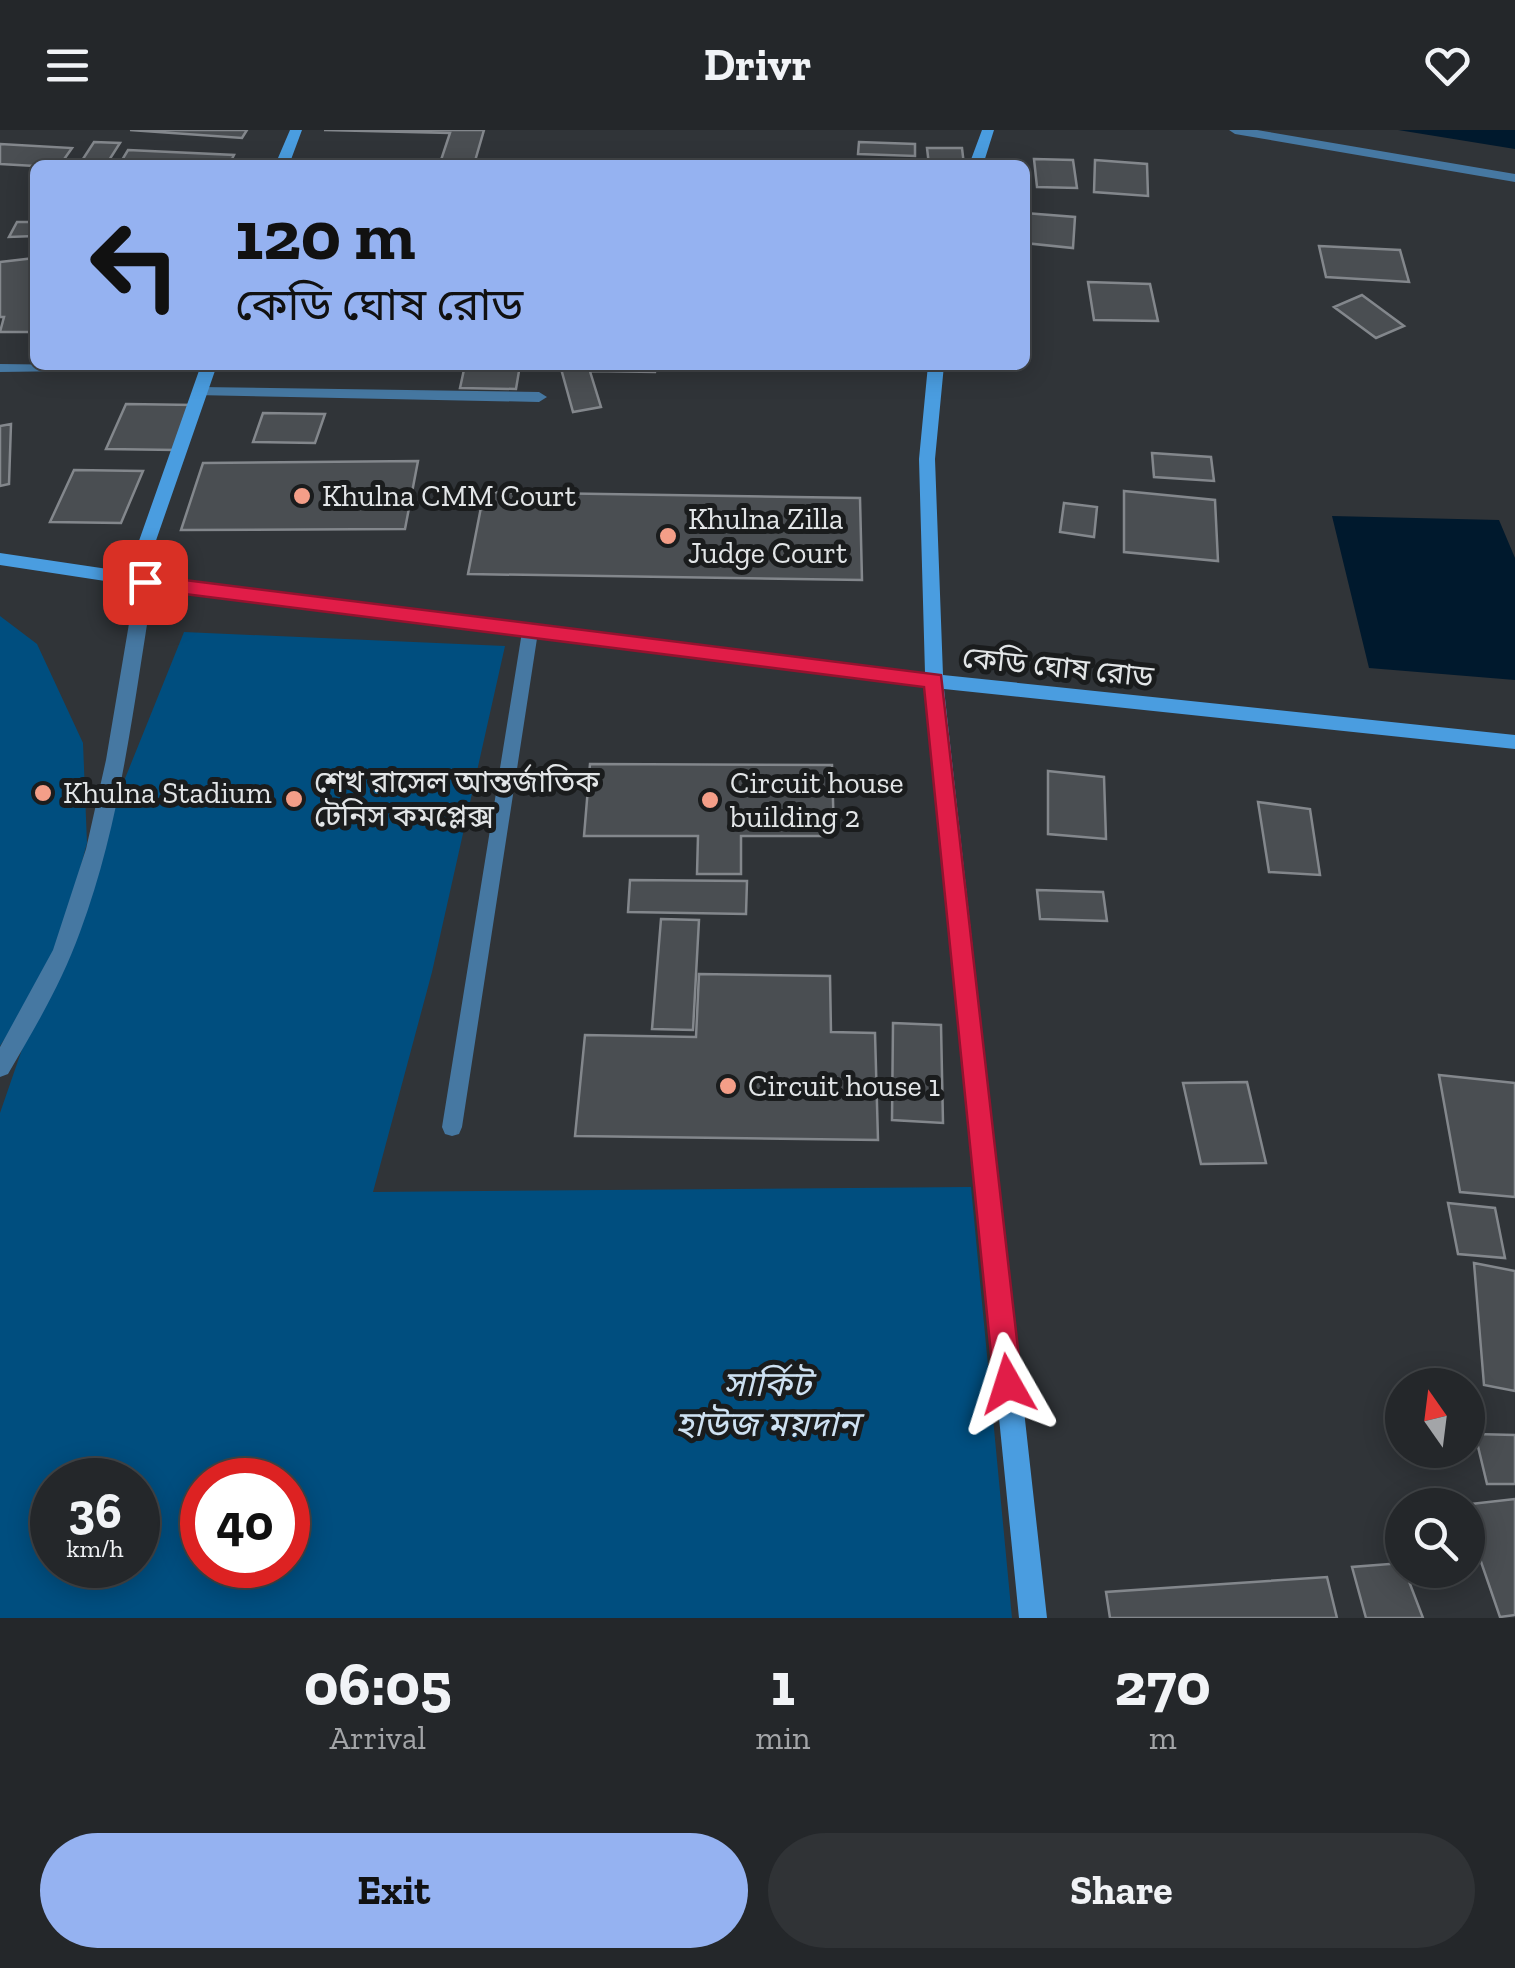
<!DOCTYPE html>
<meta charset="utf-8">
<style>
:root{--surface:#24272a;--page:#303336;--text:#f1f3f6;--muted:#a3a5a8;--line:#414447;--accent:#95b2f1}
body{margin:0;font-family:"Zilla Slab","Noto Sans Bengali",serif;background:var(--page);color:var(--text);height:100vh;display:flex;flex-direction:column;font-size:38px;white-space:nowrap}
*{box-sizing:border-box;margin:0}
p{font-size:32px;color:var(--muted)}
.icon{flex:none;width:55px;height:55px;fill:none;stroke:currentColor;stroke-width:2;stroke-linecap:round;stroke-linejoin:round}
.map{position:relative;height:1488px;overflow:hidden}
.drawer{display:flex;flex-direction:column;background:var(--surface);flex:1}
.drawer>*{flex:none}
.banner{position:absolute;left:30px;top:30px;width:1000px;height:210px;border-radius:15px;box-shadow:0 5px 25px #0003,0 0 0 2px var(--line);background:#95b2f1;color:#111;overflow:hidden}
.needle{width:65px;rotate:346deg}
.controls{position:absolute;left:1385px;top:1238px;display:grid;gap:20px}
.controls a{display:grid;place-items:center;width:100px;height:100px;border-radius:50%;background:var(--surface);box-shadow:0 5px 25px #0003,0 0 0 2px var(--line);font-size:50px}
.speed{position:absolute;left:30px;top:1328px;display:flex;gap:20px;font-size:50px;font-weight:700;text-align:center}
.speed>*{display:grid;place-content:center;width:130px;height:130px;border-radius:50%;background:var(--surface);box-shadow:0 5px 25px #0003,0 0 0 2px var(--line);line-height:1}
.speed small{font-size:25px;font-weight:400}
.speed .limit{border:15px solid #d22;background:#fff;color:#111}
.pin{position:absolute;display:grid;place-items:center;width:85px;height:85px;color:#fff;margin:-42px;border-radius:20px;box-shadow:0 5px 15px #0006}
.me{position:absolute;width:110px;margin:-55px;rotate:354deg;stroke-linejoin:round;filter:drop-shadow(0 0 8px #0008)}
.turn{display:flex;align-items:center;gap:35px;height:210px;padding:0 40px;font-size:45px}
.turn .icon{width:130px;height:130px;stroke-width:2.5}
.turn b{display:block;font-size:70px;line-height:85px}
.eta{display:flex;justify-content:space-evenly;align-items:center;height:170px;text-align:center}
.eta b{font-size:60px;font-weight:700;line-height:70px}
.action{display:flex;gap:20px;margin-top:auto;padding:20px 40px}
.action a{flex:1;height:115px;border-radius:60px;background:var(--accent);color:#111;font-size:40px;font-weight:700;line-height:115px;text-align:center}
.action a+a{background:var(--page);color:var(--text)}
header{display:flex;justify-content:space-between;align-items:center;height:130px;padding:0 40px;background:var(--surface);font-size:45px;font-weight:700}
.map>svg:first-child{display:block}
</style>
<header><svg class="icon" aria-label="menu" viewBox="0 0 24 24"><path d="M4 6h16M4 12h16M4 18h16"/></svg>Drivr<svg class="icon" aria-label="heart" viewBox="0 0 24 24"><path d="M12 20l-8-8c-3-5 5-10 8-4 3-6 11-1 8 4z"/></svg></header>
<div class="map">
<svg width="1515" height="1488" viewBox="0 0 1515 1488">
<rect width="100%" height="100%" fill="#303438"/>
<path fill="#004e7f" fill-rule="evenodd" d="M0,486L37,514L83,613L87,713L64,800L184,502L505,516L432,842L373,1062L971,1057L1012,1488H0V983L49,841L0,916ZM52,1350H138V1435H52ZM202,1350H288V1435H202Z"/>
<path fill="#00192d" d="M1398,0H1515V19Z
M1332,386L1499,390L1515,428V550L1369,538Z"/>
<path fill="#4a4e52" stroke="#83878c" stroke-width="2.5" d="M130,0H247L242,8Z
M324,0H484L475,31L441,30L450,3Z
M94,12L120,13L106,35H79Z
M859,12L915,14V26L858,24Z
M0,14L72,18L60,35L35,36L0,34Z
M927,18H962L964,35H929Z
M128,20L234,25L229,35H119Z
M1034,29L1073,30L1077,58L1037,57Z
M1095,30L1147,34L1148,66L1094,62Z
M1025,83L1075,87L1073,118L1025,113Z
M17,92H35V106L9,107Z
M1319,116L1400,120L1409,152L1326,147Z
M35,128V202H0L4,187H0V132Z
M1088,152L1150,154L1158,191L1094,190Z
M1362,165L1404,196L1376,208L1334,177Z
M465,235H520L516,259L460,258Z
M560,235H588L601,277L573,282Z
M594,235H656L655,242L593,241Z
M126,274L195,275L177,320L106,319Z
M263,283L325,284L315,313L253,312Z
M11,294L9,354L0,356V296Z
M1152,323L1211,327L1214,351L1154,347Z
M418,331L405,399L181,400L203,333Z
M74,340L143,341L121,393L50,392Z
M1124,361L1215,370L1218,431L1124,422Z
M484,362L860,368L862,450L468,444Z
M1064,373L1097,377L1094,407L1060,402Z
M590,634L832,635L834,706H741V744H697L698,706H584Z
M1048,641L1104,647L1106,709L1048,704Z
M1258,672L1310,679L1320,745L1269,742Z
M630,750L747,751L746,784L628,782Z
M1037,760L1103,762L1107,791L1040,789Z
M661,789L699,790L693,900L652,899Z
M699,844L830,846L831,902L875,903L878,1010L575,1006L585,905L696,907Z
M893,893L941,895L943,993L892,990Z
M1439,945L1515,953V1067L1460,1062Z
M1247,952L1266,1033L1201,1034L1183,953Z
M1448,1073L1495,1078L1505,1128L1458,1124Z
M1474,1133L1515,1141V1261L1484,1255Z
M1475,1304L1515,1305V1354H1487Z
M1515,1369V1485L1500,1487L1468,1394V1375H1462Z
M1402,1433L1423,1488H1366L1352,1437Z
M1327,1447L1337,1488H1110L1106,1462Z"/>
<g fill="none" stroke-linecap="round" stroke-linejoin="round">
<path fill="#4678a2" fill-rule="evenodd" d="M0,234L78,235L80,237L73,241L0,242Z
M530,496L538,502L462,997L459,1004L452,1006L445,1004L442,997L522,502Z"/>
<path fill="#4678a2" fill-rule="evenodd" d="M1229,0H1257L1515,44V52L1235,4Z
M200,257L539,262L547,267L539,272L195,265V259Z
M145,446L154,452C134,569 122,690 80,802C62,852 35,898 8,944L0,947V917L53,820L86,719L106,630L136,452Z"/>
<path fill="#4a9de0" fill-rule="evenodd" d="M290,0H302L289,35H275Z
M982,0H994L983,35H969Z
M201,235H217L144,445L925,543L919,329L928,235H944L935,329L943,545L1515,605V619L944,559L1047,1488H1019L926,557L197,465L0,435V423L128,442Z"/>
</g>
<path fill="#e11d48" stroke="#92132f" stroke-width="2.5" d="M145,445L941,545L1022,1254L1018,1264L1008,1268L998,1264L994,1254L924,557L145,459L135,452Z"/>
<g fill="#f49e88" stroke="#1a1c1d" stroke-width="4">
<circle cx="302" cy="366" r="10"/>
<circle cx="668" cy="406" r="10"/>
<circle cx="43" cy="663" r="10"/>
<circle cx="294" cy="669" r="10"/>
<circle cx="710" cy="670" r="10"/>
<circle cx="728" cy="956" r="10"/>
</g>
<g text-anchor="middle" stroke-width="10" stroke-linejoin="round" paint-order="stroke">
<g font-size="30" fill="#e2e5e7" stroke="#1a1c1d" text-anchor="start">
<text x="322" y="376">Khulna CMM Court</text>
<text x="688" y="399">Khulna Zilla<tspan x="688" dy="34">Judge Court</tspan></text>
<text x="314" y="662">শেখ রাসেল আন্তর্জাতিক<tspan x="314" dy="34">টেনিস কমপ্লেক্স</tspan></text>
<text x="730" y="663">Circuit house<tspan x="730" dy="34">building 2</tspan></text>
<text x="63" y="673">Khulna Stadium</text>
<text x="748" y="966">Circuit house 1</text>
</g>
<g font-size="30" fill="#e2e5e7" stroke="#1a1c1d">
<text transform="translate(1058 537) rotate(6)" y="10">কেডি ঘোষ রোড</text>
</g>
<g font-size="35" font-style="italic" fill="#cee1f2" stroke="#1a1c1d">
<text x="767" y="1266">সার্কিট<tspan x="767" dy="40">হাউজ ময়দান</tspan></text>
</g>
</g>
</svg>
<div class="controls">
<a><svg class="needle" viewBox="-14 -14 28 28"><path d="M0-13l5 13h-10z" fill="#e53935"/><path d="M0 13l5-13h-10z" fill="#a3a5a8"/></svg></a>
<a><svg class="icon" aria-label="search" viewBox="0 0 24 24"><circle cx="10" cy="10" r="6"/><path d="M15 15l6 6"/></svg></a>
</div>
<div class="speed"><div>36<small>km/h</small></div><div class="limit">40</div></div>
<div class="pin" style="left:145px;top:452px;background:#d93025"><svg class="icon" aria-label="arrive" viewBox="0 0 24 24"><path d="M6 21V4h12l-3 4 3 4H6"/></svg></div>
<svg class="me" style="left:1008px;top:1254px" viewBox="-20 -20 40 40"><path d="M0-17L14 15 0 8-14 15z" fill="#e11d48" stroke="#fff" stroke-width="4"/></svg>
<div class="banner">
<div class="turn"><svg class="icon" aria-label="left" viewBox="0 0 24 24"><path d="M17 20v-9H6M10 6l-5 5 5 5"/></svg><div><b>120 m</b>কেডি ঘোষ রোড</div></div>
</div>
</div>
<section class="drawer">
<div class="eta">
<div><b>06:05</b><p>Arrival</p></div>
<div><b>1</b><p>min</p></div>
<div><b>270</b><p>m</p></div>
</div>
<div class="action"><a>Exit</a><a>Share</a></div>
</section>
